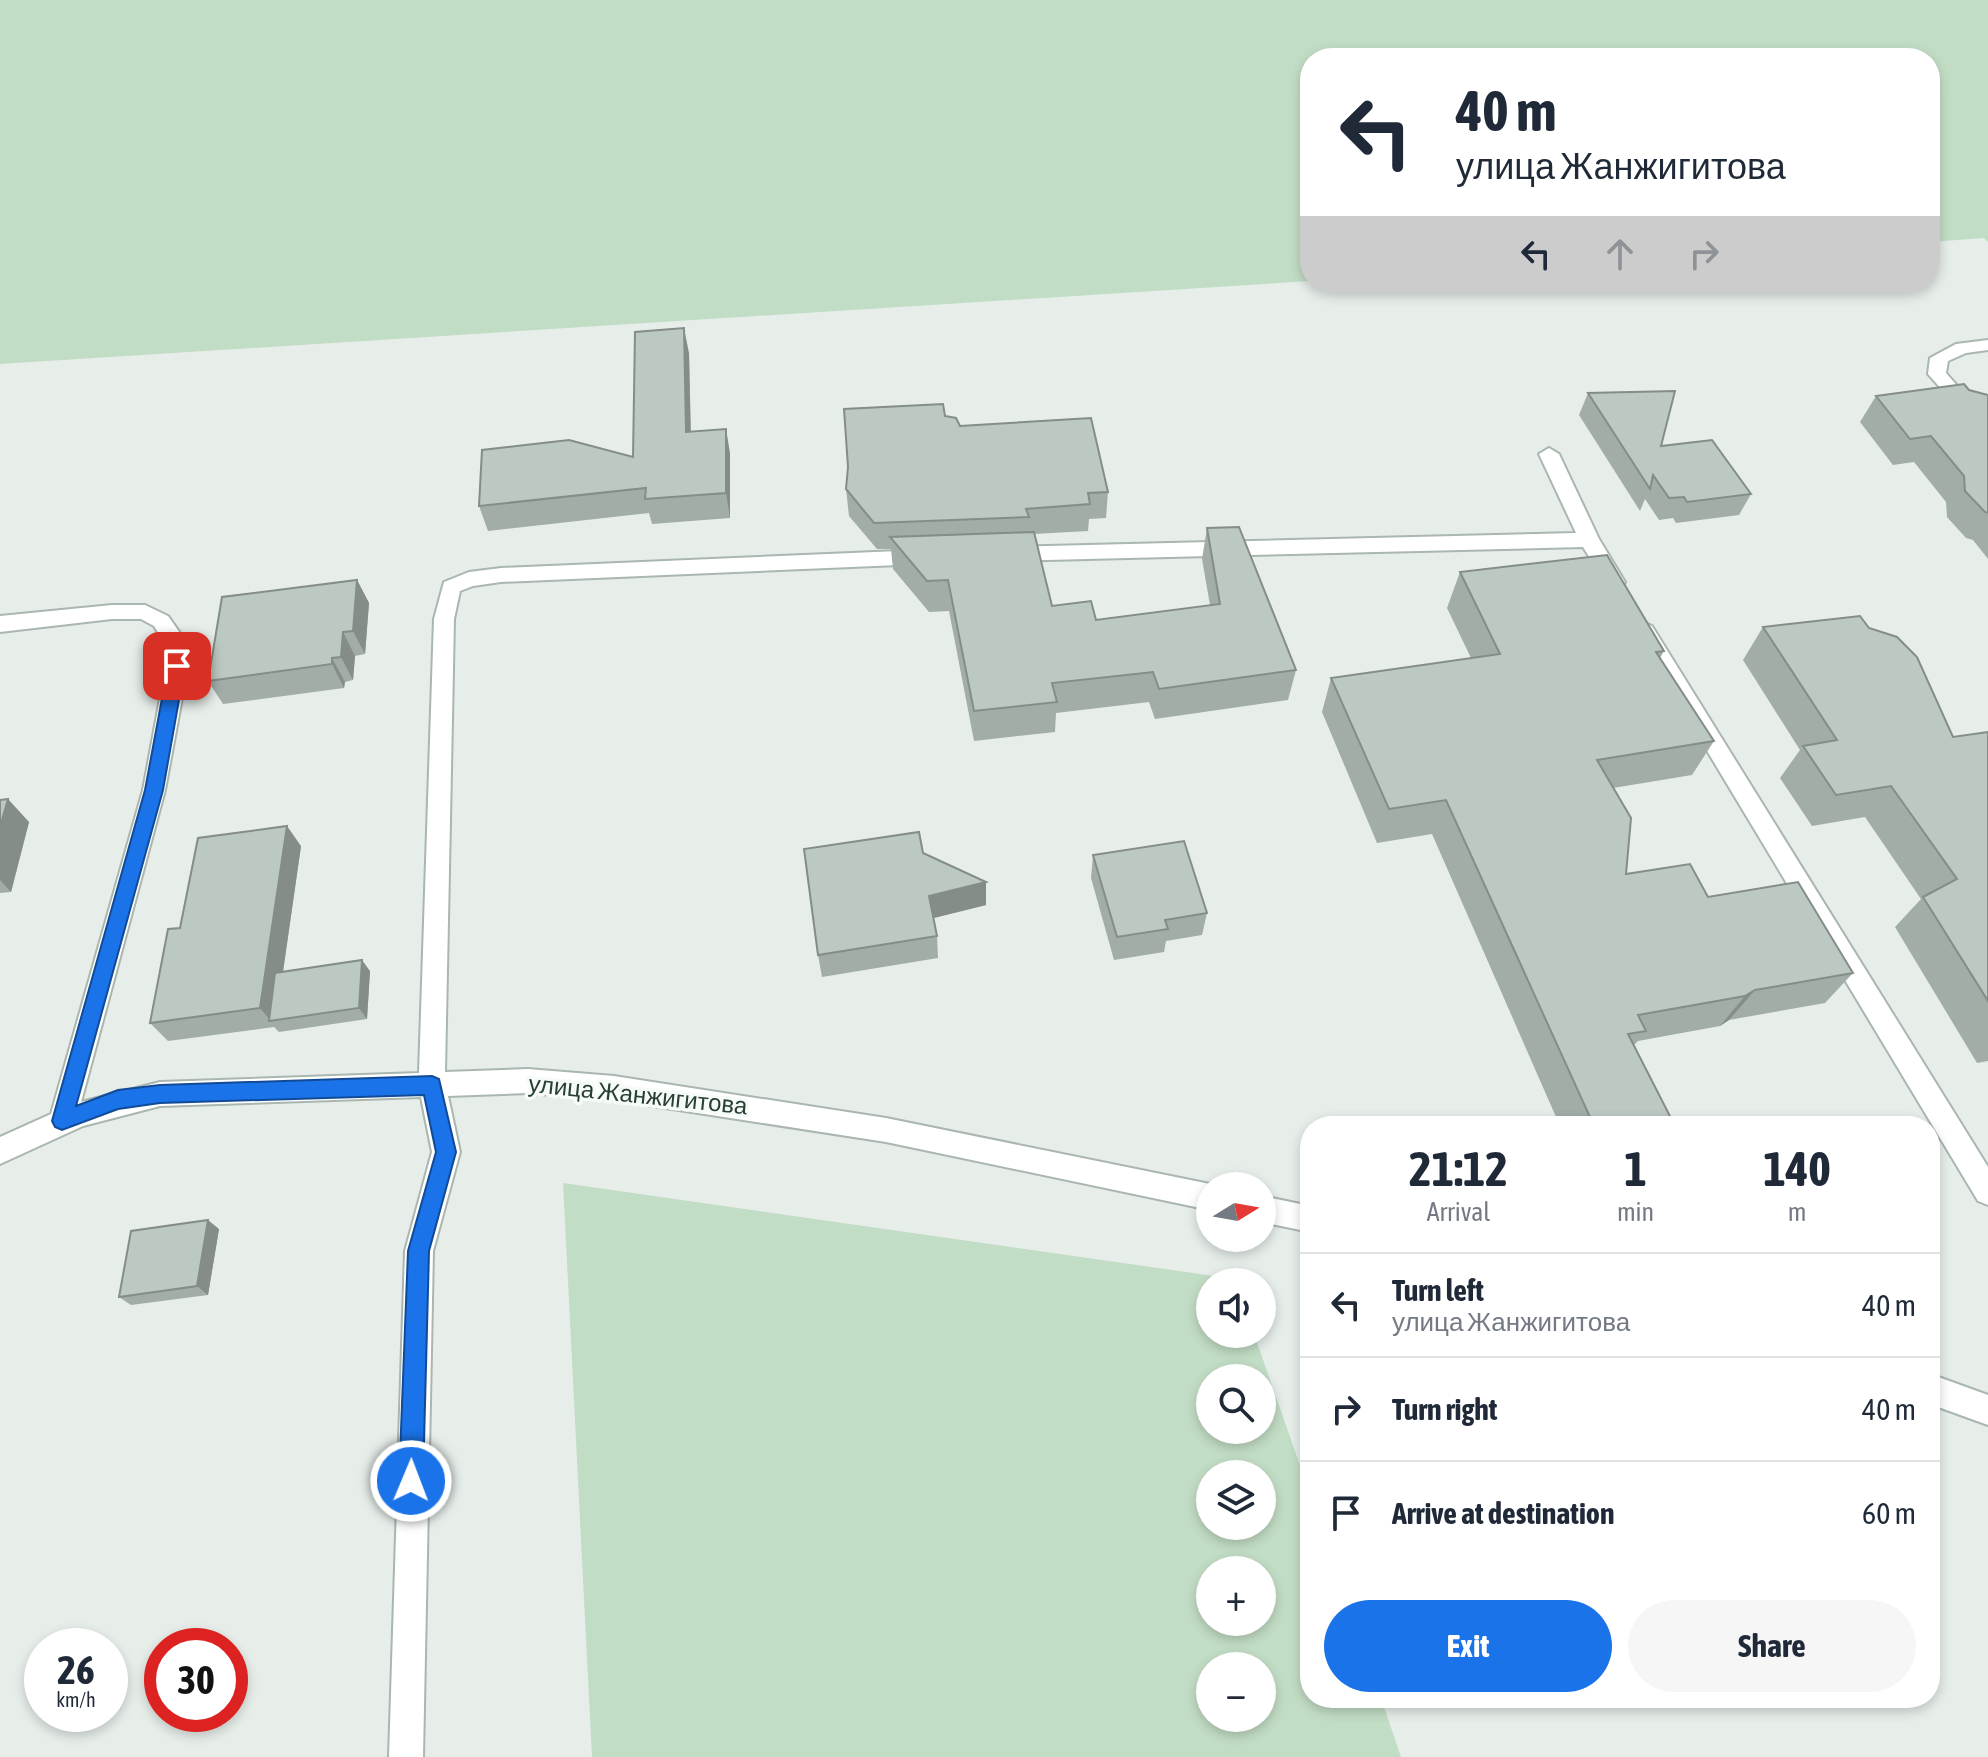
<!DOCTYPE html>
<meta charset="utf-8">
<style>
:root{--surface:#fff;--page:#f6f6f7;--text:#1f2937;--muted:#747a83;--line:#e0e1e3;--accent:#1a73e8}
body{margin:0;font-family:"Asap Condensed",sans-serif;background:var(--page);color:var(--text);height:100vh;display:flex;flex-direction:column;font-size:30px;white-space:nowrap}
*{box-sizing:border-box;margin:0}
p{font-size:26px;color:var(--muted)}
.icon{flex:none;width:44px;height:44px;fill:none;stroke:currentColor;stroke-width:2;stroke-linecap:round;stroke-linejoin:round}
.map{position:relative;flex:1;overflow:hidden}
.side{position:absolute;left:1300px;top:1116px;width:640px;height:592px;display:flex;flex-direction:column;background:var(--surface);border-radius:32px;box-shadow:0 4px 12px #0003}
.side>*{flex:none}
.hud{position:absolute;left:1300px;top:48px;width:640px;height:244px;border-radius:32px;box-shadow:0 4px 12px #0003;background:#fff;color:var(--text);overflow:hidden}
.needle{width:52px;rotate:79deg}
.fabs{position:absolute;left:1196px;top:1172px;display:grid;gap:16px}
.fabs a{display:grid;place-items:center;width:80px;height:80px;border-radius:50%;background:var(--surface);box-shadow:0 4px 12px #0003;font-size:40px}
.speed{position:absolute;left:24px;top:1628px;display:flex;gap:16px;font-size:40px;font-weight:700;text-align:center}
.speed>*{display:grid;place-content:center;width:104px;height:104px;border-radius:50%;background:var(--surface);box-shadow:0 4px 12px #0003;line-height:1}
.speed small{font-size:20px;font-weight:400}
.speed .limit{border:12px solid #d22;background:#fff;color:#111}
.pin{position:absolute;display:grid;place-items:center;width:68px;height:68px;color:#fff;margin:-34px;border-radius:16px;box-shadow:0 4px 12px #0006}
.me{position:absolute;width:88px;margin:-44px;rotate:1deg;stroke-linejoin:round;filter:drop-shadow(0 0 6px #0008)}
.turn{display:flex;align-items:center;gap:28px;height:168px;padding:0 24px;font-size:36px}
.turn .icon{width:104px;height:104px;stroke-width:2.5}
.turn b{display:block;font-size:56px;line-height:68px}
.lanes{display:flex;align-items:center;height:76px;padding:0 24px;background:#0003;justify-content:center;gap:40px;direction:ltr}
.lanes .off{opacity:.35}
.eta{display:flex;justify-content:space-evenly;align-items:center;height:136px;text-align:center}
.eta b{font-size:48px;font-weight:700;line-height:56px}
.action{display:flex;gap:16px;margin-top:auto;padding:16px 24px}
.action a{flex:1;height:92px;border-radius:48px;background:var(--accent);color:#fff;font-size:32px;font-weight:700;line-height:92px;text-align:center}
.action a+a{background:var(--page);color:var(--text)}
ul{padding:0;list-style:none}
li{display:flex;align-items:center;gap:24px;height:104px;padding:0 24px;border-top:2px solid var(--line)}
li div{flex:1}
li b{display:block;font-size:30px}
li em{font-style:normal}
.map>svg:first-child{display:block}
</style>
<div class="map">
<svg width="1988" height="1757" viewBox="0 0 1988 1757">
<rect width="100%" height="100%" fill="#e7eeea"/>
<path fill="#c2ddc5" fill-rule="evenodd" d="M0,0H1988V242L1984,238L1930,242V58H1310V281L0,364Z
M563,1183L1235,1279L1236,1282H1210V1334H1254L1310,1494V1698H1381L1401,1757H592ZM1210,1378H1262V1430H1210ZM1210,1474H1262V1526H1210ZM1210,1570H1262V1622H1210ZM1210,1666H1262V1718H1210Z"/>
<g fill="none" stroke-linecap="round" stroke-linejoin="round">
<defs>
<path id="minor" d="M1988,340V350L1966,353L1948,361L1946,373L1967,397L1958,403L1952,401L1928,374L1930,358L1956,344Z
M1549,448L1559,454L1599,539L1625,582L1622,587H1608L1583,547L1008,561L998,554L1008,547L1576,533L1539,454Z
M923,550L933,557L923,564L501,582L473,586L460,591L454,619L445,1072L528,1069L614,1076L886,1118L1210,1184L1215,1186H1210V1210L886,1142L614,1100L528,1093L448,1096L460,1152L433,1251L423,1757H389L405,1251L432,1152L421,1097L160,1106L83,1126L0,1164V1137L51,1114L143,790L166,666L165,644L154,626L141,619H112L0,632V616L112,605H145L168,616L187,643L188,666L165,790L81,1102L160,1082L419,1073L434,619L444,582L469,572L501,568Z
M1645,623L1652,626L1988,1167V1205L1978,1201L1638,636L1634,631L1638,626Z
M1262,1196L1310,1206V1232L1262,1222Z
M1930,1374L1988,1395V1425L1930,1404Z"/>
</defs>
<use href="#minor" stroke="#aab6b0" stroke-width="4"/>
<use href="#minor" fill="#fff" fill-rule="evenodd"/>
</g>
<path fill="#a2ada7" d="M689,353L691,432L726,429L730,454V518L652,524L649,513L488,531L479,506L633,457Z
M1969,390L1988,395V559L1973,540L1966,538L1947,517L1946,502L1914,462L1893,465L1860,422L1876,396Z
M1588,393L1661,446L1751,494L1739,515L1676,523L1673,518L1659,520L1645,499L1640,511L1579,415Z
M945,416L960,426L1108,492L1106,518L1089,519L1088,531L1034,534L1052,606L1096,620L1210,605L1202,559L1207,528L1296,670L1288,700L1155,719L1149,702L1056,713L1055,732L974,741L949,611L929,612L893,569L891,549H877L849,516L846,489Z
M1460,572L1664,651L1660,658L1714,741L1692,775L1613,788L1626,874L1708,897L1853,973L1825,1003L1729,1020L1720,1026L1638,1041L1634,1045L1675,1126H1560L1432,834L1377,843L1322,712L1331,678L1471,658L1447,608Z
M357,580L369,603L365,654L355,656L353,680L345,682L344,688L223,704L208,681Z
M1763,627L1953,737L1988,732V1061L1977,1063L1895,927L1921,899L1865,817L1812,826L1780,778L1800,750L1743,660Z
M0,800L29,822L11,892L0,893Z
M301,846L283,972L370,971L367,1019L279,1032L274,1027L168,1041L150,1023L180,928Z
M923,853L986,882V905L933,918L937,936L938,958L822,977L818,955Z
M1093,855L1207,913L1202,935L1166,941L1164,952L1114,960L1091,878Z
M219,1229L208,1295L131,1305L119,1297Z"/>
<path fill="#848d88" d="M684,328L689,353L691,457L686,432Z
M726,429L730,454V518L726,493Z
M357,580L369,603L365,654L353,631Z
M343,632L355,656L353,680L341,657Z
M332,658L345,682L344,688L332,664Z
M8,799L29,822L11,892L0,880V827Z
M287,826L301,846L276,1020L271,1021L260,1008Z
M986,882V905L930,919L929,896Z
M362,960L370,971L367,1019L359,1008Z
M1755,990L1729,1020L1720,1026L1745,996Z
M208,1220L219,1229L208,1295L197,1286Z"/>
<path fill="#bcc9c2" stroke="#848d88" stroke-width="2" d="M684,328L686,432L726,429V493L645,499L646,488L479,506L482,450L569,440L633,457L635,332Z
M1964,384L1969,390L1988,395V513L1985,512L1965,491L1964,476L1931,436L1910,439L1876,396Z
M1675,391L1661,446L1712,440L1751,494L1687,502L1684,497L1669,498L1653,475L1650,489L1588,393Z
M943,404L945,416L956,418L960,426L1091,418L1108,492L1088,493L1090,504L1026,509L1029,517L874,523L846,489L848,467L844,409Z
M1239,527L1296,670L1159,689L1153,672L1052,683L1057,702L974,711L948,580L927,581L890,537L1034,532L1052,606L1091,601L1096,620L1220,604L1207,528Z
M1607,555L1664,651L1656,652L1714,741L1597,760L1631,818L1626,874L1690,864L1708,897L1798,882L1853,973L1755,990L1745,996L1638,1015L1646,1031L1628,1034L1675,1126H1594L1446,800L1389,809L1331,678L1500,654L1460,572Z
M357,580L353,631L343,632L341,657L332,658V664L208,681L222,597Z
M1860,616L1869,628L1897,637L1917,657L1953,737L1988,732V1001L1923,897L1957,879L1891,786L1836,795L1803,746L1837,740L1763,627Z
M8,799L0,827V800Z
M287,826L260,1008L150,1023L168,929L180,928L198,838Z
M919,832L923,853L986,882L929,896L937,936L818,955L804,849Z
M1184,841L1207,913L1165,920L1168,929L1117,937L1093,855Z
M362,960L359,1008L269,1021L275,973Z
M208,1220L197,1286L119,1297L131,1231Z"/>
<path fill="#1a73e8" stroke="#114b97" stroke-width="2" d="M177,660L185,666L163,790L76,1106L118,1090L160,1085L432,1076L439,1079L456,1152L429,1251L423,1481L420,1489L411,1493L403,1489L399,1481L408,1251L436,1152L424,1095L160,1103L118,1109L62,1130L55,1127L52,1121L145,790L168,666Z"/>
<g text-anchor="middle" stroke-width="7" stroke-linejoin="round" paint-order="stroke">
<g font-size="24" fill="#273f34" stroke="#f7fbf8">
<text transform="translate(638 1095) rotate(6)" y="8">улица Жанжигитова</text>
</g>
</g>
</svg>
<div class="fabs">
<a><svg class="needle" viewBox="-14 -14 28 28"><path d="M0-13l5 13h-10z" fill="#e53935"/><path d="M0 13l5-13h-10z" fill="#747a83"/></svg></a>
<a><svg class="icon" aria-label="sound" viewBox="0 0 24 24"><path d="M4 9h4l5-4v14l-5-4H4zM17 9q2 3 0 6"/></svg></a>
<a><svg class="icon" aria-label="search" viewBox="0 0 24 24"><circle cx="10" cy="10" r="6"/><path d="M15 15l6 6"/></svg></a>
<a><svg class="icon" aria-label="layers" viewBox="0 0 24 24"><path d="M12 4l9 5-9 5-9-5zM3 14l9 5 9-5"/></svg></a>
<a>+</a>
<a>−</a>
</div>
<div class="speed"><div>26<small>km/h</small></div><div class="limit">30</div></div>
<div class="pin" style="left:177px;top:666px;background:#d93025"><svg class="icon" aria-label="arrive" viewBox="0 0 24 24"><path d="M6 21V4h12l-3 4 3 4H6"/></svg></div>
<svg class="me" style="left:411px;top:1481px" viewBox="-20 -20 40 40"><circle r="17" fill="#1a73e8" stroke="#fff" stroke-width="3"/><path d="M0-11L8 9 0 5-8 9z" fill="#fff"/></svg>
<div class="hud">
<div class="turn"><svg class="icon" aria-label="left" viewBox="0 0 24 24"><path d="M17 20v-9H6M10 6l-5 5 5 5"/></svg><div><b>40 m</b>улица Жанжигитова</div></div>
<div class="lanes"><svg class="icon" aria-label="left" viewBox="0 0 24 24"><path d="M17 20v-9H6M10 6l-5 5 5 5"/></svg><svg class="icon off" aria-label="ahead" viewBox="0 0 24 24"><path d="M12 20V5M6 11l6-6 6 6"/></svg><svg class="icon off" aria-label="right" viewBox="0 0 24 24"><path d="M7 20v-9h11M14 6l5 5-5 5"/></svg></div>
</div>
<section class="side">
<div class="eta">
<div><b>21:12</b><p>Arrival</p></div>
<div><b>1</b><p>min</p></div>
<div><b>140</b><p>m</p></div>
</div>
<ul>
<li><svg class="icon" aria-label="left" viewBox="0 0 24 24"><path d="M17 20v-9H6M10 6l-5 5 5 5"/></svg><div><b>Turn left</b><p>улица Жанжигитова</p></div><em>40 m</em></li>
<li><svg class="icon" aria-label="right" viewBox="0 0 24 24"><path d="M7 20v-9h11M14 6l5 5-5 5"/></svg><div><b>Turn right</b></div><em>40 m</em></li>
<li><svg class="icon" aria-label="arrive" viewBox="0 0 24 24"><path d="M6 21V4h12l-3 4 3 4H6"/></svg><div><b>Arrive at destination</b></div><em>60 m</em></li>
</ul>
<div class="action"><a>Exit</a><a>Share</a></div>
</section>
</div>
